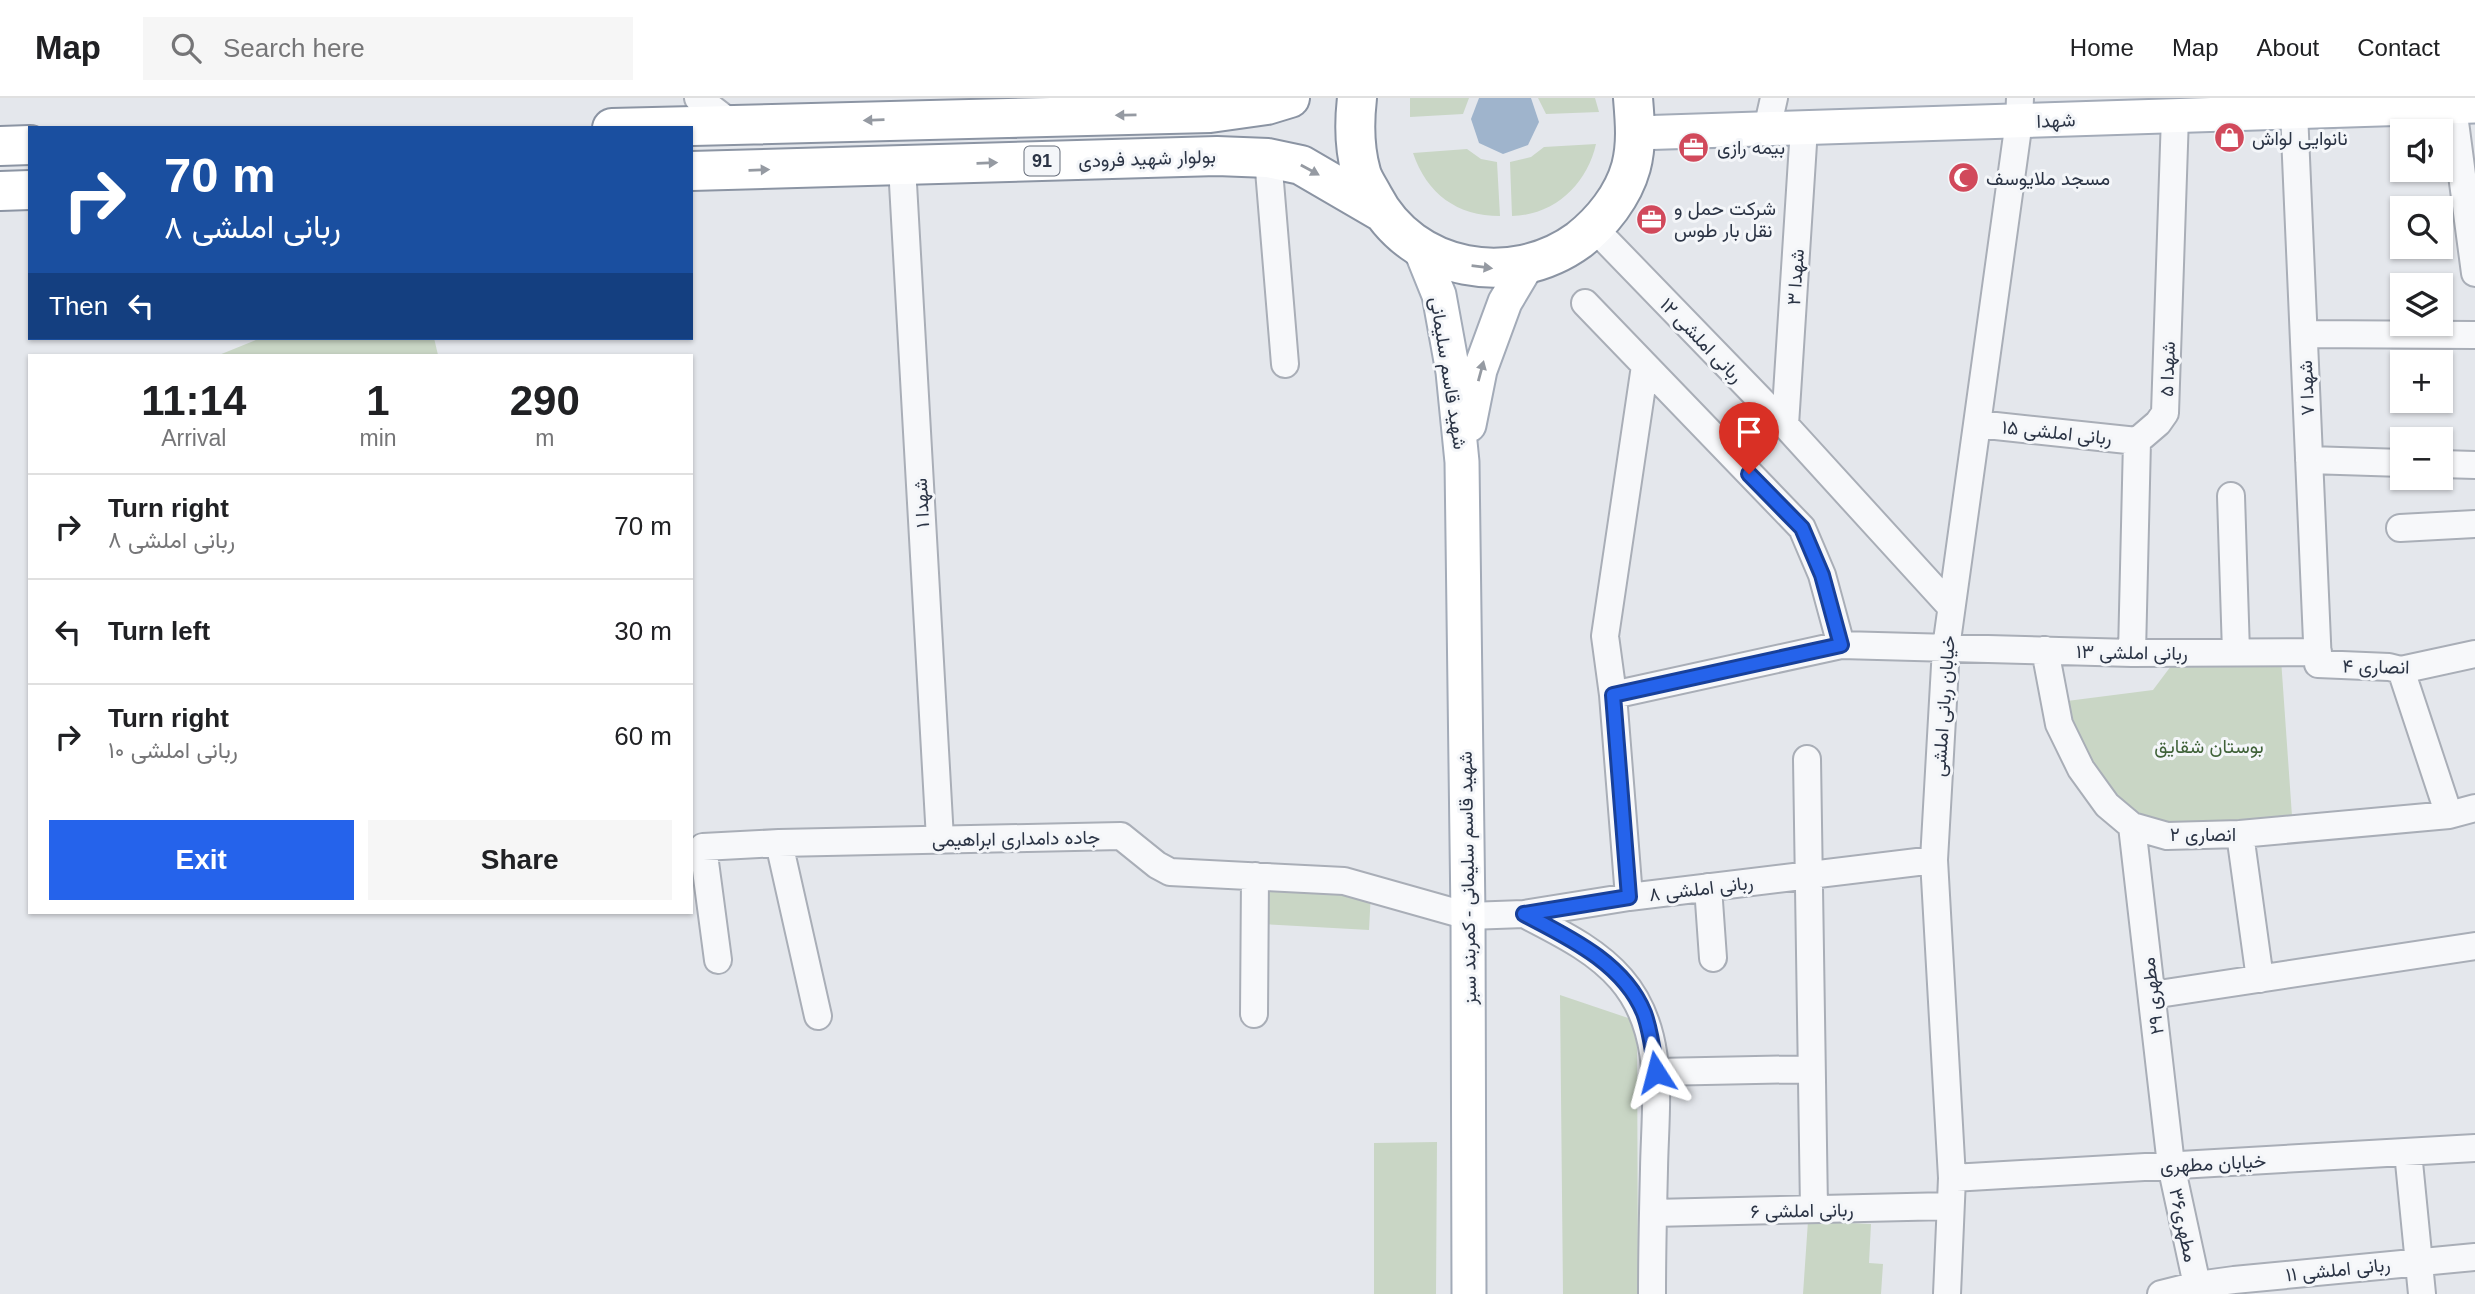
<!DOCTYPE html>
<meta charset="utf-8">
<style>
:root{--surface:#fff;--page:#f6f6f6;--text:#202124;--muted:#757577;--line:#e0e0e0;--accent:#2563eb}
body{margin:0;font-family:Arial,Vazirmatn,sans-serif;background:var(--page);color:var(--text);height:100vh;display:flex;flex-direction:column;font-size:26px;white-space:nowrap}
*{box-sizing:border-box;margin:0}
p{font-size:23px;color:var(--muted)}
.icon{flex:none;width:38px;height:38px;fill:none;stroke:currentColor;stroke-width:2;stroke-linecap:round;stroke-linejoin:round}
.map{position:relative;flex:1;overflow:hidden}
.side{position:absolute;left:28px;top:256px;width:665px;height:560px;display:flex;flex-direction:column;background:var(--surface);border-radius:0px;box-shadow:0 2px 5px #0004}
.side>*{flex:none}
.banner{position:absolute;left:28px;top:28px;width:665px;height:214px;border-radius:0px;box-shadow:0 2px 5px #0004;background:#1a4fa0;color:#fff;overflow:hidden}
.buttons{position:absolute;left:2390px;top:21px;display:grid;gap:14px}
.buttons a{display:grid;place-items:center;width:63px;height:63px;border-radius:0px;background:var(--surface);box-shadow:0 2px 5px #0004;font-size:35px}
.pin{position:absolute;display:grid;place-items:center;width:60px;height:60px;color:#fff;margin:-72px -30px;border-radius:50% 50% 50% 0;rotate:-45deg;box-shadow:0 0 7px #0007}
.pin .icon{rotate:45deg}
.me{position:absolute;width:77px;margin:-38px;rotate:351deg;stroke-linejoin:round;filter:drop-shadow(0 0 5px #0008)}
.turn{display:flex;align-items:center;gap:24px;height:147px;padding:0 21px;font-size:32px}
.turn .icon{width:91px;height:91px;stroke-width:2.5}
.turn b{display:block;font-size:49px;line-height:60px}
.then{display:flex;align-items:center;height:66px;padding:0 21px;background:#0003;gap:14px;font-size:26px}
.eta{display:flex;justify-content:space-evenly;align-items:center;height:119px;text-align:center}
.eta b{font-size:42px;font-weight:700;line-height:49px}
.button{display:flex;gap:14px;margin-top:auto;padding:14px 21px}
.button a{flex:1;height:80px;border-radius:0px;background:var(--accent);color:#fff;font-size:28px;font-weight:700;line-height:80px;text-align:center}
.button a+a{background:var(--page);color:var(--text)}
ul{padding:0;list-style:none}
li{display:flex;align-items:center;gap:21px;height:105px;padding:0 21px;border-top:2px solid var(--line)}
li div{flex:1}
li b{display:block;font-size:26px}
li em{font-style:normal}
header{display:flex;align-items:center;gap:42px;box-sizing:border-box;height:98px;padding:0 35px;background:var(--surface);border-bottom:2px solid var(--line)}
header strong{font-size:33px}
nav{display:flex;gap:38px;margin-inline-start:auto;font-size:24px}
.search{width:490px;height:63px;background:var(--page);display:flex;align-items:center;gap:18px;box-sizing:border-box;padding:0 24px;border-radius:0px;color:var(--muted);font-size:26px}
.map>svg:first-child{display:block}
</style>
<header>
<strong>Map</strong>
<div class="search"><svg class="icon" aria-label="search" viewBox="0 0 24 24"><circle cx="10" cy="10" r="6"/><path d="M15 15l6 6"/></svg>Search here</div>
<nav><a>Home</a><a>Map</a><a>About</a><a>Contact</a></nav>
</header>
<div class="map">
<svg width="2475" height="1196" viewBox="0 0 2475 1196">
<rect width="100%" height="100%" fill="#e4e7ec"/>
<path fill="#c9d6c5" d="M1410,0H1469L1463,16L1410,19Z
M1538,0H1595L1599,14L1546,16Z
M1596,46C1587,86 1555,117 1512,118L1510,64L1531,59L1544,49Z
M1467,51L1481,61L1497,64L1500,118C1457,118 1427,96 1413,55Z
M261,240H434L438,257H219Z
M2281,561L2292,718L2161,731L2114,701L2076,645L2067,603L2153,592L2174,564Z
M1263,789L1371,794L1369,832L1261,826Z
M1560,897L1637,923L1638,1196H1563Z
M1437,1044L1436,1196H1374V1045Z
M1808,1123L1871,1126L1869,1165L1883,1166L1881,1196H1803Z"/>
<path fill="#9fb4cc" d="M1479,0H1531L1539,24L1528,47L1503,56L1479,45L1471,21Z"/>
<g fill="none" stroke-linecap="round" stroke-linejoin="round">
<defs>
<path id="minor" d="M698,0L732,26
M2453,9L2475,175
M2294,14L2318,566L2389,569L2401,572L2475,556
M1767,31L1774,0
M1268,60L1285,266
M902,68L940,741
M1594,130L1785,327L1951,509
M1585,205L1802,430L1822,477L1841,547
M2304,236L2475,237
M1977,326L2137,343
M1785,327L1804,30
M2309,362L2403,365
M2441,366L2475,367
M2231,398L2236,554
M2400,430L2475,426
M2045,552L2059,626L2081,671L2107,707L2132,728L2167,738L2240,736L2449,717L2475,710
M2132,555L2137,343L2158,325L2165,315L2175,18
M2401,572L2449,717
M1613,597L1841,547L2132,555L2318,554
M1807,661L1814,1111
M2132,728L2171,1067L2197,1187
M2240,736L2260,881
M779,745L818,918
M1708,789L1713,860
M1629,799L1613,597L1605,538L1645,268
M1524,816C1558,834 1595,851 1621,881C1667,934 1655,1007 1654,1071C1653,1112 1652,1153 1652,1195
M718,862L703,749L779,745L1121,738L1157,767L1170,774L1344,783L1468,818L1524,816L1629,799L1934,762
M2152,897L2475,848
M1254,916L1255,778
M1656,974L1811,971
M2408,1054L2422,1196
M1952,1080L2475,1050
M1653,1115L1950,1108
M1947,1196L1952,1080L1934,762L1946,550L2019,23L2020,0
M2161,1196L2197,1187L2234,1182L2475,1159"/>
<path id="major" d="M1636,35L2475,8
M1420,150L1439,197L1453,274L1462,364L1468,818L1469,1196
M1469,327L1480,272L1505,204L1527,167"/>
<path id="highway" d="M1357,0C1354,26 1354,49 1361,74C1363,82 1369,90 1373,98C1412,174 1512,191 1579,142C1602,124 1623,98 1631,69C1637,46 1635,24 1633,0
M612,30L1210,15L1267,7L1290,0
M0,48L30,47
M691,73L1217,58L1268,60L1301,67L1380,113
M0,93L30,92"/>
</defs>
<use href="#minor" stroke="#a9aeb7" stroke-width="30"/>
<use href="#major" stroke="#a3abb8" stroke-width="37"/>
<use href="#highway" stroke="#8b94a3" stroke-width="42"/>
<use href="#minor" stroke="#f7f8fa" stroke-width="26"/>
<use href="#major" stroke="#fff" stroke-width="33"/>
<use href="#highway" stroke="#fff" stroke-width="38"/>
</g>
<defs><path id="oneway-solid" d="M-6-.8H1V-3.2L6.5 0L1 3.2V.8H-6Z" transform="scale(1.75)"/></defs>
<g fill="#959aa2">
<use href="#oneway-solid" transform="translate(1126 17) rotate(179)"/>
<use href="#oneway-solid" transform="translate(874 22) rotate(178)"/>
<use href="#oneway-solid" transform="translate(987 65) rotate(-2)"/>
<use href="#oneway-solid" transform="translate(759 72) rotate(-2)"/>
<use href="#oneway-solid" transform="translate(1310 72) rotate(29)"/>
<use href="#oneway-solid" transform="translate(1482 169) rotate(7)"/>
<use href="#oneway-solid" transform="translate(1481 273) rotate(-75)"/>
</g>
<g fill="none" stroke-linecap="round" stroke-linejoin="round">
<defs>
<path id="route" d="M1656,974C1653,954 1651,934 1644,915C1624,865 1568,839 1524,816L1629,799L1613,597L1841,547L1822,477L1802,430L1749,376"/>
</defs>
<use href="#route" stroke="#184099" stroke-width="18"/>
<use href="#route" stroke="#2563eb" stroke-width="12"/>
</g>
<defs>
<symbol id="shop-disc" viewBox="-11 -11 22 22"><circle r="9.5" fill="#d1495b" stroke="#f4f6f9"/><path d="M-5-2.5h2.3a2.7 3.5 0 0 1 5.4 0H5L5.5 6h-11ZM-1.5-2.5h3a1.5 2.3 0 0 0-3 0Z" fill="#fff"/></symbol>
<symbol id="office-disc" viewBox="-11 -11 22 22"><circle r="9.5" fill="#d1495b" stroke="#f4f6f9"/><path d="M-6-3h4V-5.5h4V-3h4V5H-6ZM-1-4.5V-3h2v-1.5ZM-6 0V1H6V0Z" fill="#fff"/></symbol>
<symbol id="mosque-disc" viewBox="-11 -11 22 22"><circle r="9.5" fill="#d1495b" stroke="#f4f6f9"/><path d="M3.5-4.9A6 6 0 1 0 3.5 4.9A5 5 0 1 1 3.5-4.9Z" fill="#fff"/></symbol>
</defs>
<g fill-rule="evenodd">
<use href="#shop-disc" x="2212" y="22" width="35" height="35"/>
<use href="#office-disc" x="1676" y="32" width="35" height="35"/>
<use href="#mosque-disc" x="1946" y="62" width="35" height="35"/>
<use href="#office-disc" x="1634" y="104" width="35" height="35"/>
</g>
<g text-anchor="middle" stroke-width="6" stroke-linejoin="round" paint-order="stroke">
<rect fill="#f4f6f9" stroke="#676e7b" stroke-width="2" x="1024.5" y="48.5" width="35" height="29" rx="5"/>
<g font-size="18" font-weight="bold" fill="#2b3445">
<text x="1042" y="69">91</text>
</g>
<g font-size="19" fill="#2b3445" stroke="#f4f6f9">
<text transform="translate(2056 22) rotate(-2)" y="7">شهدا</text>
<text transform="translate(1147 60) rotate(-2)" y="7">بولوار شهید فرودی</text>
<text transform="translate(1795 179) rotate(-86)" y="7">شهدا ۳</text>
<text transform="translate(1702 242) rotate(46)" y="7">ربانی املشی ۱۲</text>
<text transform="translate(2167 271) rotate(-88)" y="7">شهدا ۵</text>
<text transform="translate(1449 275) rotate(81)" y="7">شهید قاسم سلیمانی</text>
<text transform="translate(2306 290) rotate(-92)" y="7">شهدا ۷</text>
<text transform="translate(2057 334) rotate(6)" y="7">ربانی املشی ۱۵</text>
<text transform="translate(921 405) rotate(-93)" y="7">شهدا ۱</text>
<text transform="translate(2132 554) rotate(1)" y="7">ربانی املشی ۱۳</text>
<text transform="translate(2376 568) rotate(1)" y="7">انصاری ۴</text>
<text transform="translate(1943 608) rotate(-86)" y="7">خیابان ربانی املشی</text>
<text x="2203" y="743">انصاری ۲</text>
<text transform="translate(1016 740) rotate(-1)" y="7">جاده دامداری ابراهیمی</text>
<text transform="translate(1467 780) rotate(-91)" y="7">شهید قاسم سلیمانی - کمربند سبز</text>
<text transform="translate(1701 790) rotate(-7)" y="7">ربانی املشی ۸</text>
<text transform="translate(2152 898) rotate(-97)" y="7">مطهری ۲۹</text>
<text transform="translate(2213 1065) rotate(-3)" y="7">خیابان مطهری</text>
<text transform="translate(1802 1112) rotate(-1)" y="7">ربانی املشی ۶</text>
<text transform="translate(2184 1127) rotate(78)" y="7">مطهری۳۶</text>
<text transform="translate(2338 1171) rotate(-6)" y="7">ربانی املشی ۱۱</text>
</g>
<g font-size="19" fill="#2b3445" stroke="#f4f6f9" text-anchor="start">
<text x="2252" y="47">نانوایی لواش</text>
<text x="1717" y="56">بیمه رازی</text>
<text x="1986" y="87">مسجد ملایوسف</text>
<text x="1674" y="117">شرکت حمل و<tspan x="1674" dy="22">نقل بار طوس</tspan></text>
</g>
<g font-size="19" fill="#3f6138" stroke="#f4f6f9">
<text x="2209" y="655">بوستان شقایق</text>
</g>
</g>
</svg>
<div class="buttons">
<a><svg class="icon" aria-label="sound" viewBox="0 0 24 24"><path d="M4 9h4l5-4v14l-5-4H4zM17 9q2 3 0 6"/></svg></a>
<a><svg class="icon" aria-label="search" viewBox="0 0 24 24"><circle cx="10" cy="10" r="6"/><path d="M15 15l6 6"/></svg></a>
<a><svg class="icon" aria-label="layers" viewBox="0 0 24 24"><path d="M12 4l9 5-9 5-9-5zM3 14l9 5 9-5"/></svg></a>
<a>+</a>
<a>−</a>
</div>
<div class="pin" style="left:1749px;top:376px;background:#d93025"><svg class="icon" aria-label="arrive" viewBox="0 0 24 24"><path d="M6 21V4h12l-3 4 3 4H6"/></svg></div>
<svg class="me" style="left:1656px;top:974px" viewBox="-20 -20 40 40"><path d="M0-17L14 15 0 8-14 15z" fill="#2563eb" stroke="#fff" stroke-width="4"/></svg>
<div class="banner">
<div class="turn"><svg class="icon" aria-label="right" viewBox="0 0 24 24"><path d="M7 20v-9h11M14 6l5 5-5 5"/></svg><div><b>70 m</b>ربانی املشی ۸</div></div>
<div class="then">Then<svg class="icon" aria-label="left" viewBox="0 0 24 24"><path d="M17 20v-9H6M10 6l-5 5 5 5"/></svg></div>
</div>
<section class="side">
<div class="eta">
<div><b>11:14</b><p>Arrival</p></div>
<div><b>1</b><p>min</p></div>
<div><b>290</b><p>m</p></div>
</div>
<ul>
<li><svg class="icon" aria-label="right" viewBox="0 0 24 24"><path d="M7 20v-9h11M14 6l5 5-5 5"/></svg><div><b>Turn right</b><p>ربانی املشی ۸</p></div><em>70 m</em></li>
<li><svg class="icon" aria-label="left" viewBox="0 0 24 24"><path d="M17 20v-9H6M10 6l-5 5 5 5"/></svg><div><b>Turn left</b></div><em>30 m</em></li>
<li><svg class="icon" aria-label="right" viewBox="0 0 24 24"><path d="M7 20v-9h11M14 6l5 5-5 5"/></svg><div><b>Turn right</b><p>ربانی املشی ۱۰</p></div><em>60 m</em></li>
</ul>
<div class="button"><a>Exit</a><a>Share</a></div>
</section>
</div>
